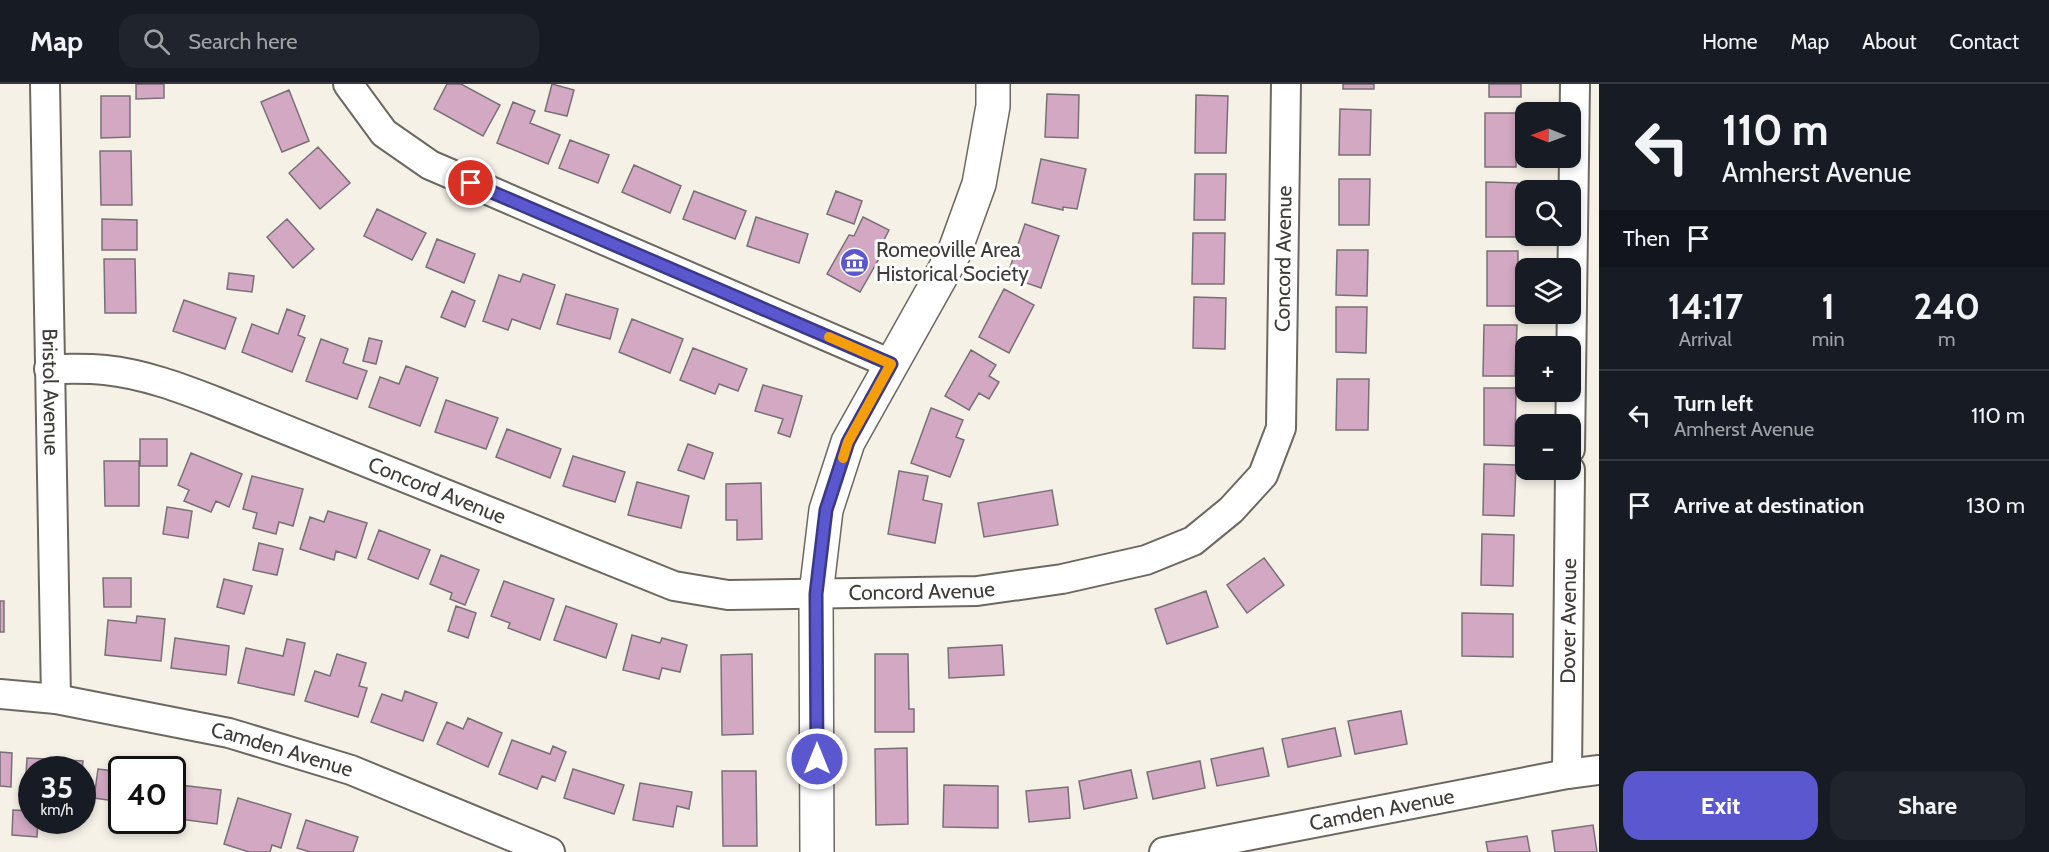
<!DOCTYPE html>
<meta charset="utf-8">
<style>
:root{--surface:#171b24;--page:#20242c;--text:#f1f3f6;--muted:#9ea1a6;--line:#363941;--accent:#5a57cf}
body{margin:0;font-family:Cabin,sans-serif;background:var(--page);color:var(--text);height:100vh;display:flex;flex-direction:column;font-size:22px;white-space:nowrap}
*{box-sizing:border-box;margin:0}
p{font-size:20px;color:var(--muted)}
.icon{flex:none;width:33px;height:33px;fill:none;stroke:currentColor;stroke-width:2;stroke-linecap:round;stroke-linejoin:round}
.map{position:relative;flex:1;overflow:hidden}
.drawer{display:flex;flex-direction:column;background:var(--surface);width:450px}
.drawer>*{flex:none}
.guide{background:#171b24;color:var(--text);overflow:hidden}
.needle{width:39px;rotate:271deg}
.buttons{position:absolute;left:1515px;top:18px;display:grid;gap:12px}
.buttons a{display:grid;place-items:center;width:66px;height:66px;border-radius:12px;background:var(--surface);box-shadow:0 3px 9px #0003;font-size:30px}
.speed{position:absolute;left:18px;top:672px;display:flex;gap:12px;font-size:30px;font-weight:700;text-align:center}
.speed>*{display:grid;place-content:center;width:78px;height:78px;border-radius:50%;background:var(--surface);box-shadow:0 3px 9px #0003;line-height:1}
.speed small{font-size:15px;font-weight:400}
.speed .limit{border:3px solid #111;border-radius:9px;background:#fff;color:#111}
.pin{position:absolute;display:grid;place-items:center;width:51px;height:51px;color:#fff;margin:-26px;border:3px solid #fff;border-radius:50%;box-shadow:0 2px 6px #0007}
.me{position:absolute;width:66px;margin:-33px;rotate:0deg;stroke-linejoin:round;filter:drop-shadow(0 0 4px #0008)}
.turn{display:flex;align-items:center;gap:21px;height:126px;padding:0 24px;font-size:27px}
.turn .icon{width:78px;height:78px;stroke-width:2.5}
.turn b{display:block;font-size:42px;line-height:51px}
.then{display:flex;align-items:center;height:57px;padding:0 24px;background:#0003;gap:12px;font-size:22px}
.eta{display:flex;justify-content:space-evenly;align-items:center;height:102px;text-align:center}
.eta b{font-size:36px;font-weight:700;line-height:42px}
.cta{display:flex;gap:12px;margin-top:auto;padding:12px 24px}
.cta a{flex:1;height:69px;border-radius:18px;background:var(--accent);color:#fff;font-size:24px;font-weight:700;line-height:69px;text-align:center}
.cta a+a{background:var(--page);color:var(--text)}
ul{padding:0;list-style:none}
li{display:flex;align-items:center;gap:18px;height:90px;padding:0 24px;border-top:2px solid var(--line)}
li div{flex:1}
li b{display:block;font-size:22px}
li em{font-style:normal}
header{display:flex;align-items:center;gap:36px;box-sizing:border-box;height:84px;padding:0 30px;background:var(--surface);border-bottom:2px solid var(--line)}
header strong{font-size:28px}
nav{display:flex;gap:33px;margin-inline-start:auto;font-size:21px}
.search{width:420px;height:54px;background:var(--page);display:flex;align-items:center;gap:15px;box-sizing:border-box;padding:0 21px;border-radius:18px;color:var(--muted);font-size:22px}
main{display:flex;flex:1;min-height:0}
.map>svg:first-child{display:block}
</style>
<header>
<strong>Map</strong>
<div class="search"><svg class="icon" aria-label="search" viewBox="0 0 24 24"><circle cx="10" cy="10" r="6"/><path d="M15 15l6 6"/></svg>Search here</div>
<nav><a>Home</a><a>Map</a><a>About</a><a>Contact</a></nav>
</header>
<main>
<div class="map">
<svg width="1599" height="768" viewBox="0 0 1599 768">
<rect width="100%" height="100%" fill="#f5f1e7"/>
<path fill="#d2a8c3" stroke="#797076" stroke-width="1.5" d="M136,0H164V14L136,15Z
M447,0H461L500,21L483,52L434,25Z
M552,0L574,6L567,32L545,27Z
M1343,0H1374V5H1343Z
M1489,0H1521V13H1489Z
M289,6L309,57L282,68L261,18Z
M1047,10L1079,11L1078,54L1045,53Z
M1196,11L1228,12L1226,69H1195Z
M101,12H130V53L101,54Z
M513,18L535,27L530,39L560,51L548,80L497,59Z
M1340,25L1371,26L1370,71H1339Z
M1485,29H1516V83H1485Z
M570,56L609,71L598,99L559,84Z
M318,63L350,99L320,125L289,89Z
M100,67H131L132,121H101Z
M1041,75L1086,85L1077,125L1063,123V126L1032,119Z
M634,81L681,102L670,129L622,108Z
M1195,90H1226L1225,136H1194Z
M1339,95H1370L1369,141H1339Z
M1486,98L1518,99V153H1486Z
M694,107L746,127L735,155L683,135Z
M836,107L862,117L854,140L827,130Z
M377,125L426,149L412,176L364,152Z
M756,133L808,150L799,179L747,162Z
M863,133L889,146L879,166H884L860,208L827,190L849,151L854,152Z
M102,135L137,136V166H102Z
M287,135L314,165L293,184L267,153Z
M1025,140L1059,152L1041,204L1007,192Z
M1193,149H1225L1224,200H1192Z
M437,155L475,170L464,199L426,183Z
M1337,166H1368L1367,212L1336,211Z
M1487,167H1518V222H1487Z
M104,175H135L136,229H105Z
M229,189L254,192L252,208L227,205Z
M523,190L555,201L540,245L512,235L508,246L483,237L499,191L520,198Z
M1004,205L1034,221L1009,269L979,253Z
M452,207L475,217L465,243L441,233Z
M566,210L618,225L610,255L557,240Z
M1194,213L1226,214L1225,265L1193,264Z
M184,216L236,234L225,265L173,247Z
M1336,223H1367L1366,269L1336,268Z
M287,225L305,232L298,251L305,254L292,288L242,268L252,240L278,250Z
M632,235L683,255L670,289L619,268Z
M1484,241H1517L1515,292H1483Z
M369,254L382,257L376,280L363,277Z
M321,255L348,265L343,279L367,287L357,315L306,297Z
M693,264L747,285L738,307L719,300L715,310L680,296Z
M971,266L996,281L989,292L999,298L989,315L979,309L969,326L945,312Z
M406,282L438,294L420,342L369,323L380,293L399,300Z
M1337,295H1369L1368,346H1336Z
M763,301L802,312L790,353L778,349L783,335L755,327Z
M1484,304H1516L1515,362L1484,361Z
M446,316L498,334L486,365L435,348Z
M931,324L963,336L956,353L964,356L950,393L911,379Z
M507,345L561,365L550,394L496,373Z
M140,355H167V382H140Z
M688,360L713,369L704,395L678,386Z
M191,369L242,390L229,423L216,417L211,428L184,417L189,406L178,401Z
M573,372L625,388L615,418L563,402Z
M104,377H139V422H105Z
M1484,380L1516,381L1514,432L1483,431Z
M899,387L928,392L923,416L942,420L935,459L888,450Z
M252,392L303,405L293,442L279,438L276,450L253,444L257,429L243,425Z
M637,398L689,412L681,444L628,431Z
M761,399L762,455L737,456V436H726V400Z
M1052,406L1058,441L984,453L978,419Z
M167,423L192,427L188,454L163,450Z
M328,427L367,439L356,474L336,467L334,476L300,465L310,433L324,438Z
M379,446L430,466L418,495L368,475Z
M1482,450L1514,451L1513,502L1481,501Z
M259,459L283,465L277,491L253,486Z
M441,471L479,486L465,521L450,515L452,509L430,500Z
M1264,474L1284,501L1247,529L1227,501Z
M103,494H131V523H104Z
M224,495L252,502L244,530L217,523Z
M504,497L554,515L540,556L508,544L510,539L491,532Z
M1206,507L1218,543L1167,560L1155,525Z
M0,517H4V548H0Z
M456,522L476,529L468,554L448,547Z
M566,522L617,540L606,574L554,556Z
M1462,529L1513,530V573L1462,572Z
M137,532L165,535L161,577L105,571L108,536L136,539Z
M632,551L660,559L662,554L687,561L680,588L662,584L659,595L623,586Z
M175,554L229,562L226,591L171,584Z
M287,555L305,559L294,611L238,599L246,564L283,572Z
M1002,561L1004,591L949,594L948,564Z
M337,570L366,579L359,602L367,604L358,633L305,617L315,587L330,592Z
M752,570L753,650L722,651L721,571Z
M875,570H908L909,625H914V648H875Z
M405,607L437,619L423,657L371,638L382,610L402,617Z
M1401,627L1407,660L1355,670L1348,637Z
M468,634L502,649L488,683L437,660L447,638L463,645Z
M1335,644L1341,672L1288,683L1282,655Z
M512,656L550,670L553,662L566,668L555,697L542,692L537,705L499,690Z
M907,664L908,740L876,741L875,665Z
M1263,664L1269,692L1217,702L1211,675Z
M0,668L12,669L11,703L0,702Z
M27,674L83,677L82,686H32V709L25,708Z
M1200,677L1205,704L1153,715L1147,688Z
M98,685L122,688V718L94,714Z
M573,685L624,701L614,730L564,714Z
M1131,686L1137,714L1084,725L1079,697Z
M722,687H756L757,762H723Z
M640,699L692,708L689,725L677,722L673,743L633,736Z
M172,700L221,706L217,740L172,734Z
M944,701L998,702V744L943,743Z
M1068,703L1070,734L1029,738L1026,707Z
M238,714L291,730L281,764L272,761L270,768H249L224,760Z
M13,726L32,727V736H38L37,753L12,751Z
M306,736L358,753L353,768H310L297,764Z
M1593,741L1597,768H1555L1552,747Z
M1527,752L1530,768H1488L1486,758Z"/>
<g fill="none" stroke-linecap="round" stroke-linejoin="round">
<defs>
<g id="minor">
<path id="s1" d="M45,0L56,615"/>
<path d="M348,0L384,49L430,81L891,280"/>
<path id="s2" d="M49,285C67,285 86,284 105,286C144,290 181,304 217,318L674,502L728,511L977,507L1062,495L1146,476L1193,457L1231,426L1263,391L1281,344L1286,0"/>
<path d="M1570,365L1575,0"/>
<path id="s3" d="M0,610L56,615L229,649L351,686L550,768"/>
<path id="s4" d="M1567,690L1570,386"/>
<path id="s5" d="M1164,768L1567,690L1599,686"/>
</g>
<path id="tertiary" d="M817,768L816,510L826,426L848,358L954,169L979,100L993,22V0"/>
</defs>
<use href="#minor" stroke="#6c6860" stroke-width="32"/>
<use href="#tertiary" stroke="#6c6860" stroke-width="36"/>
<use href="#minor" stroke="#fff" stroke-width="28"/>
<use href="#tertiary" stroke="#fff" stroke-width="33"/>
</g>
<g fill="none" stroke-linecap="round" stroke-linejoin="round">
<defs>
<path id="route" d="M471,99L891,280L848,358L826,426L816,510L817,675"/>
</defs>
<use href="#route" stroke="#3a3987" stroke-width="15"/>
<use href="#route" stroke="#5a57cf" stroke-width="10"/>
<path stroke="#f59e0b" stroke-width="10" d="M829,253L891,280L848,358L843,374"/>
</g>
<defs>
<symbol id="museum-disc" viewBox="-11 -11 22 22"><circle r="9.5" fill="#5a57cf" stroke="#fff"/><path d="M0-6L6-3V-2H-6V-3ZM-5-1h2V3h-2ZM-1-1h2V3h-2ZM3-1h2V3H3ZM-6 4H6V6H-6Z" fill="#fff"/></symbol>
</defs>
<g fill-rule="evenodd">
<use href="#museum-disc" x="838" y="162" width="33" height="33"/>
</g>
<g text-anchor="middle" stroke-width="6" stroke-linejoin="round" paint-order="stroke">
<g font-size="21" fill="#3e3c39" stroke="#fff" text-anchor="start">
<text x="876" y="173">Romeoville Area<tspan x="876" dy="24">Historical Society</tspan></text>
</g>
<g font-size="21" fill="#3e3c39" stroke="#fff">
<text dy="7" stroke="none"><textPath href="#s2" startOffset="1508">Concord Avenue</textPath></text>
<text dy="7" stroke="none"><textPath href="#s1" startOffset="308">Bristol Avenue</textPath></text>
<text dy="7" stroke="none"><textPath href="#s2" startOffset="410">Concord Avenue</textPath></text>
<text dy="7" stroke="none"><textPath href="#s2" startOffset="914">Concord Avenue</textPath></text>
<text dy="7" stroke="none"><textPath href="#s4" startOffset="153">Dover Avenue</textPath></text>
<text dy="7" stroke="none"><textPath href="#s3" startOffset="288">Camden Avenue</textPath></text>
<text dy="7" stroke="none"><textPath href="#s5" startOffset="222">Camden Avenue</textPath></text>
</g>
</g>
</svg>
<div class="buttons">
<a><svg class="needle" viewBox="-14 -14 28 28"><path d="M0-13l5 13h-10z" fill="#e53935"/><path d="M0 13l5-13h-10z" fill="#9ea1a6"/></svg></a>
<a><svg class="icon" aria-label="search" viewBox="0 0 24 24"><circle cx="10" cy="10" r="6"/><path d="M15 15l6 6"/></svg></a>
<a><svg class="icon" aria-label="layers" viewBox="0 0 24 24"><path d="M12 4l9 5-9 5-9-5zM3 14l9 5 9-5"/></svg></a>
<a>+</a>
<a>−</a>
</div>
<div class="speed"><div>35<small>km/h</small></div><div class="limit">40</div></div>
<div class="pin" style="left:471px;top:99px;background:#d93025"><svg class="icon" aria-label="arrive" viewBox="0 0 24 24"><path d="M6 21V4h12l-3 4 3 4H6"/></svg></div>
<svg class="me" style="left:817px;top:675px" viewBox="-20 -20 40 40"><circle r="17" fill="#5a57cf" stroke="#fff" stroke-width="3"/><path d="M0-11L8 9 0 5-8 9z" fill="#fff"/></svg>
</div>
<section class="drawer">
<div class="guide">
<div class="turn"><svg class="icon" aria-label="left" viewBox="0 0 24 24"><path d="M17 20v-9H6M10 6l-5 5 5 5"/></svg><div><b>110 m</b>Amherst Avenue</div></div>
<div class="then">Then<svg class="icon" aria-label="arrive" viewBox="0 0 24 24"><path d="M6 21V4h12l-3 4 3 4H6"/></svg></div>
</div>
<div class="eta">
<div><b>14:17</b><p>Arrival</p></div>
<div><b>1</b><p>min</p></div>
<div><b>240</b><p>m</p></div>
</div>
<ul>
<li><svg class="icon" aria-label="left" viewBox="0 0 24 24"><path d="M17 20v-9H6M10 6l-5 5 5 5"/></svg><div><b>Turn left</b><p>Amherst Avenue</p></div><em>110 m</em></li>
<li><svg class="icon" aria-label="arrive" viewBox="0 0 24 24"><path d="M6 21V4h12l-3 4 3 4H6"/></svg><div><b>Arrive at destination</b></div><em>130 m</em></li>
</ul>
<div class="cta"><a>Exit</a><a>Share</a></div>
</section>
</main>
